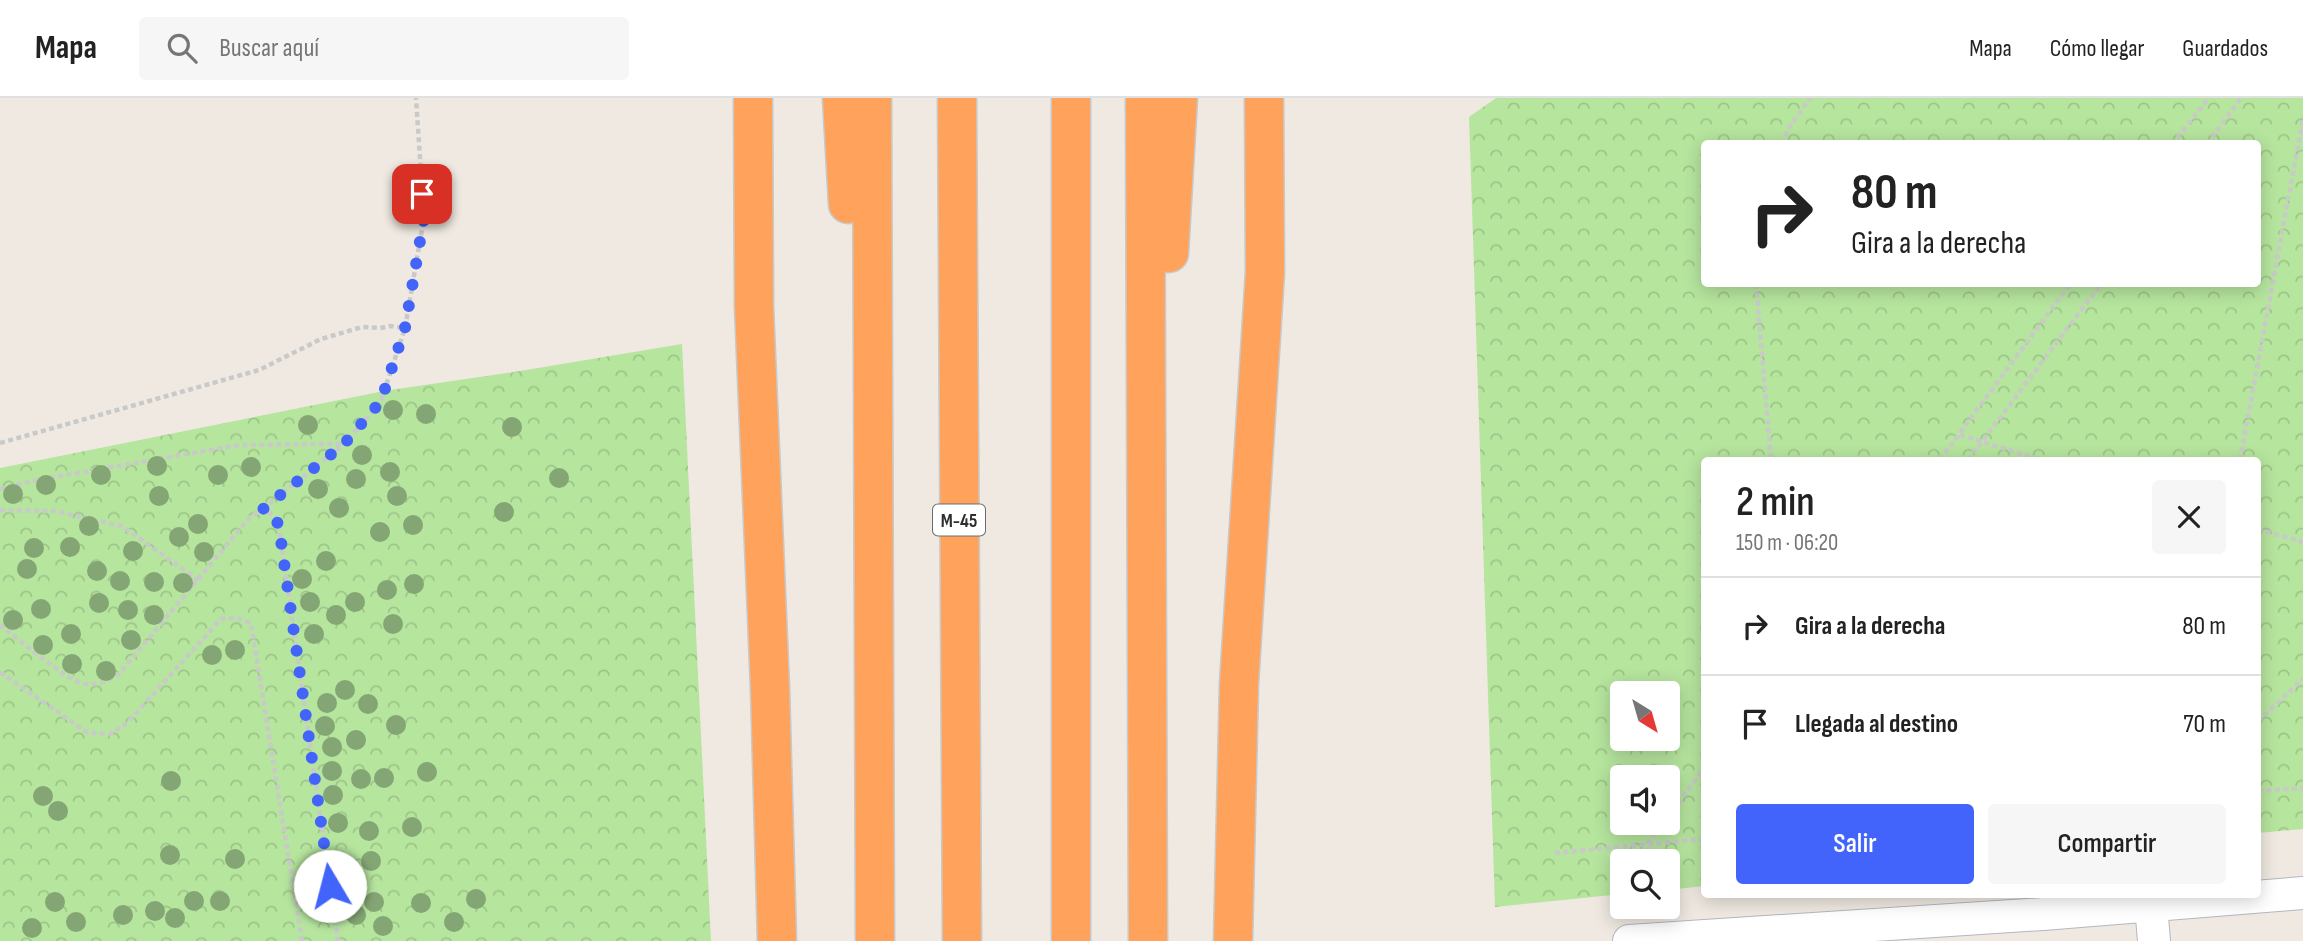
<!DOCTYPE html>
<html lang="es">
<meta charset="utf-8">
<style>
:root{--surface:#fff;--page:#f6f6f6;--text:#222;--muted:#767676;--line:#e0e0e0;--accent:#4264fb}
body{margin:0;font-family:"Sofia Sans Condensed",sans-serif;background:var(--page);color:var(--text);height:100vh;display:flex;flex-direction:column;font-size:26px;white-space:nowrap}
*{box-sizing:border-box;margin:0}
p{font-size:23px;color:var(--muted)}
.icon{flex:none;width:38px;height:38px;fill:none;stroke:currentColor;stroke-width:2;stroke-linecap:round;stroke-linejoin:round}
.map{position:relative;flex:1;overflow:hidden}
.panel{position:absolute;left:1701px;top:359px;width:560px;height:441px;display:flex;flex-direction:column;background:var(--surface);border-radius:7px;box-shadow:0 4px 18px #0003}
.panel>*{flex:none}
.banner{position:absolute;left:1701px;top:42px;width:560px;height:147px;border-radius:7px;box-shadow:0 4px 18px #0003;background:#fff;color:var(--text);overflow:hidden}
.needle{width:46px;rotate:143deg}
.fabs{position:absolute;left:1610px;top:583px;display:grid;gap:14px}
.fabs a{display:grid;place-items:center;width:70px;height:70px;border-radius:7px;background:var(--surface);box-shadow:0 4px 18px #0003;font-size:35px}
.pin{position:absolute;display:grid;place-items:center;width:60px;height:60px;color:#fff;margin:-30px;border-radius:14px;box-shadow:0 4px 10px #0006}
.me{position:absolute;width:77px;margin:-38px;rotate:352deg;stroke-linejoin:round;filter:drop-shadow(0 0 5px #0008)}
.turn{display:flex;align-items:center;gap:24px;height:147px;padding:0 35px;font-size:32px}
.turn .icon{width:91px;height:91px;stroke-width:2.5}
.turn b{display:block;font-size:49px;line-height:60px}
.round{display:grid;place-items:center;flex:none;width:74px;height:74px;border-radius:7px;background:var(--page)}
.summary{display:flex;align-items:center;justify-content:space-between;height:119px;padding:0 35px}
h1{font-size:42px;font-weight:600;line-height:52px}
.cta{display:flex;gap:14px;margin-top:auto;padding:14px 35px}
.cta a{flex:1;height:80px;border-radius:7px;background:var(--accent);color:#fff;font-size:28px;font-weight:600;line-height:80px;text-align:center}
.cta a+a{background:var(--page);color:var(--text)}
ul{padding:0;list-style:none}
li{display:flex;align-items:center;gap:21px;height:98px;padding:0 35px;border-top:2px solid var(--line)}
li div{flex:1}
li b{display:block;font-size:26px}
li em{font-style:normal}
header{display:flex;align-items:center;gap:42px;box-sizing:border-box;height:98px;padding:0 35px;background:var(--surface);border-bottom:2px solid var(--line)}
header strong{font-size:33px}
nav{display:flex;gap:38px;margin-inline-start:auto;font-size:24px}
.search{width:490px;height:63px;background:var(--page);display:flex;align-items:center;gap:18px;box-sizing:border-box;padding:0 24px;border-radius:7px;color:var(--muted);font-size:26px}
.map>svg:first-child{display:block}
</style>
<header>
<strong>Mapa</strong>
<div class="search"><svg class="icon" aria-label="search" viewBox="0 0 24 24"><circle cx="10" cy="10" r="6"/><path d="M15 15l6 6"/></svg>Buscar aquí</div>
<nav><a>Mapa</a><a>Cómo llegar</a><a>Guardados</a></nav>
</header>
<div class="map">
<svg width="2303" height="843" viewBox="0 0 2303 843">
<defs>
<pattern id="park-crowns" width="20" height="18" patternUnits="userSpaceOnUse" patternTransform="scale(1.75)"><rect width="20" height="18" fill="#b6e59e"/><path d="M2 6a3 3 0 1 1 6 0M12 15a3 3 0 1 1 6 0" fill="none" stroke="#9dc588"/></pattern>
</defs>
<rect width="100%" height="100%" fill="#efe9e1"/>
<path fill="url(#park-crowns)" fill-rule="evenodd" d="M1496,0H2303V731L2258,735V362H1704V788L1668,792V763H1622V796L1495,809L1469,19ZM1704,46H2258V186H1704ZM1668,595V640H1622V595ZM1622,679H1668V724H1622Z
M682,246L711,843H0V370L384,293L514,274Z"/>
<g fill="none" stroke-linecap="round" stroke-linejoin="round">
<defs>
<path id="street" d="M2151,807L2154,843
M1629,843L2043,816L2303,795"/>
<path id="highway" d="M753,0L754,209L770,590L777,843
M842,0L848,106
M872,0L875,843
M957,0L962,843
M1071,0V843
M1145,0L1148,843
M1169,155L1178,0
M1233,843L1239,586L1265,174L1264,0"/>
</defs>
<use href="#street" stroke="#b4b7c1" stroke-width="34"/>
<use href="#highway" stroke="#c9c9c9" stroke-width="41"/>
<path stroke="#c9c9c9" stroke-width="4.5" stroke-dasharray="5 3.5" stroke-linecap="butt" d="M1782,46L1788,31L1810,0
M2172,46L2209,0
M2207,46L2241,0
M1756,186L1771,362
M1960,337L2042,362
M0,345L259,272L321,241L362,229L380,230L390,228L405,230
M1940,362L2070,186
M1968,362L2101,186
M2240,362L2303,21
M0,391L37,382L239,347L343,346
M263,411L344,346L381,303L405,230L424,120L416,0
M0,412L55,413L122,428L198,482
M2258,431L2303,444
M0,527C18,540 63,580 82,585C95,589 108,582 119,576L250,419L263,411L275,418L279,429L338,843
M0,574L88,635L111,636L128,624L221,521L236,520L251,525L302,843
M2258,623L2303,581
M2258,693L2303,690
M1668,719L1704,670
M1555,755L1704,741
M1647,763V746L1663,724"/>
<use href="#street" stroke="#fff" stroke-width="32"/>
<use href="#highway" stroke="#ffa35c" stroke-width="38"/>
</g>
<g fill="#84a574">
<circle cx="393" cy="312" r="10"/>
<circle cx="426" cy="316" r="10"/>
<circle cx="308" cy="327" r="10"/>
<circle cx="512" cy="329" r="10"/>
<circle cx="362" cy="357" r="10"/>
<circle cx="157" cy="368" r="10"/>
<circle cx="251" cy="369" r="10"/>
<circle cx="390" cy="374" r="10"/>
<circle cx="101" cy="377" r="10"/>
<circle cx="218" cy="377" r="10"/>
<circle cx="559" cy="380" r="10"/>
<circle cx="356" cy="381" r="10"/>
<circle cx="46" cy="387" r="10"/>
<circle cx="318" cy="391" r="10"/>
<circle cx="13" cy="396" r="10"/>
<circle cx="159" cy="398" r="10"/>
<circle cx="397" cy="398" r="10"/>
<circle cx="339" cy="410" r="10"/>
<circle cx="504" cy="414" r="10"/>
<circle cx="198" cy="426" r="10"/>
<circle cx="413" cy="427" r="10"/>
<circle cx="89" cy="428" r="10"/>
<circle cx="380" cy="434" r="10"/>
<circle cx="179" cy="439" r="10"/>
<circle cx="70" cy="449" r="10"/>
<circle cx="34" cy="450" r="10"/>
<circle cx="133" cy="453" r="10"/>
<circle cx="204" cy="454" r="10"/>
<circle cx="326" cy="463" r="10"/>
<circle cx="27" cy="471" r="10"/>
<circle cx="97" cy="473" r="10"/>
<circle cx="302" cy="481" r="10"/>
<circle cx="120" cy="483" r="10"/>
<circle cx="154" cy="484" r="10"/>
<circle cx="183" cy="485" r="10"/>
<circle cx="414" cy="486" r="10"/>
<circle cx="387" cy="492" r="10"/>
<circle cx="310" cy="504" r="10"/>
<circle cx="355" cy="504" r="10"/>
<circle cx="99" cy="505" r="10"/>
<circle cx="41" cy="511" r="10"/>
<circle cx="128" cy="512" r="10"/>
<circle cx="154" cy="517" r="10"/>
<circle cx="336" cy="517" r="10"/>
<circle cx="13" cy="522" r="10"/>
<circle cx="393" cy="526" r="10"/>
<circle cx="71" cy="536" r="10"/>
<circle cx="314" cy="536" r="10"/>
<circle cx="131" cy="542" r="10"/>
<circle cx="43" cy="547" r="10"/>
<circle cx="235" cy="552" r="10"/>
<circle cx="212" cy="557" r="10"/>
<circle cx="72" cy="566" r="10"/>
<circle cx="106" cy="573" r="10"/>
<circle cx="345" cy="592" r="10"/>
<circle cx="327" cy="605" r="10"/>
<circle cx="368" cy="606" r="10"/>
<circle cx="396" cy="627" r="10"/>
<circle cx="325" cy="628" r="10"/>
<circle cx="356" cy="642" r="10"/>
<circle cx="332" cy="649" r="10"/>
<circle cx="332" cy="673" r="10"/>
<circle cx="427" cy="674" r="10"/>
<circle cx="384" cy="680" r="10"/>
<circle cx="361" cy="681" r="10"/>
<circle cx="171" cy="683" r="10"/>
<circle cx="333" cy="697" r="10"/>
<circle cx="43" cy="698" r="10"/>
<circle cx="58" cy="713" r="10"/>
<circle cx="338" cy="725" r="10"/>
<circle cx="412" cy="729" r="10"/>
<circle cx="369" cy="733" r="10"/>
<circle cx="170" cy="757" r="10"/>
<circle cx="235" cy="761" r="10"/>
<circle cx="371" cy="763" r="10"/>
<circle cx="346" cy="775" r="10"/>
<circle cx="476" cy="801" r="10"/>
<circle cx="194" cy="803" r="10"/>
<circle cx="220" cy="803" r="10"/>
<circle cx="55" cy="804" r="10"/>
<circle cx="374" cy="804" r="10"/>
<circle cx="421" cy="805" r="10"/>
<circle cx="155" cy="813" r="10"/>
<circle cx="123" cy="817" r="10"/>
<circle cx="356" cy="817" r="10"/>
<circle cx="175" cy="820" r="10"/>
<circle cx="76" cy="824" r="10"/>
<circle cx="454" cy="824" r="10"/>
<circle cx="383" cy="828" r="10"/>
<circle cx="32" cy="830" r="10"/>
</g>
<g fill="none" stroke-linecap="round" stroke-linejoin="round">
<path stroke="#4264fb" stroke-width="12" stroke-dasharray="0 21.6" d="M330,788L279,429L275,418L263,411L344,346L381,303L405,230L424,120L422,96"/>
</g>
<g text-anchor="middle" stroke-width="5" stroke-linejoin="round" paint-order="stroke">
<rect fill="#fff" stroke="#6d6d6d" stroke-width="2" x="933" y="406.5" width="52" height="31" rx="5"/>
<g font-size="19" font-weight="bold" fill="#2e2e2e">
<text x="959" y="429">M-45</text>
</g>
</g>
</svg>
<div class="fabs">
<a><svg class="needle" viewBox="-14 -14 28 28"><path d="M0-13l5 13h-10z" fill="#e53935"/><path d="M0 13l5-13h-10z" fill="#767676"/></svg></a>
<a><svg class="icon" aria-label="sound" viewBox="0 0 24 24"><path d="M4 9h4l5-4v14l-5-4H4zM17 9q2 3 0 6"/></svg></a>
<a><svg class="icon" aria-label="search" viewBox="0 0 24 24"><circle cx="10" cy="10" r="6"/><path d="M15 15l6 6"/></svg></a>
</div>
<div class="pin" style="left:422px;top:96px;background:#d93025"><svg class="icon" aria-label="arrive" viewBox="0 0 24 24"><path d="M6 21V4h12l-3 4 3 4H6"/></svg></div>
<svg class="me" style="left:330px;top:788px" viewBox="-20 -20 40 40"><circle r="19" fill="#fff"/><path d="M0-13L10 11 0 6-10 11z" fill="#4264fb"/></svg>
<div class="banner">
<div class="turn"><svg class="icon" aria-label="right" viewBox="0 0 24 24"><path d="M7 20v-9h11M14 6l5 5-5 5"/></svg><div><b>80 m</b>Gira a la derecha</div></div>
</div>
<section class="panel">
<div class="summary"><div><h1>2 min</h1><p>150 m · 06:20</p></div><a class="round"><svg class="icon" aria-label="close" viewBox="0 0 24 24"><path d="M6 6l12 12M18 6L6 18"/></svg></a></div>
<ul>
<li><svg class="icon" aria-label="right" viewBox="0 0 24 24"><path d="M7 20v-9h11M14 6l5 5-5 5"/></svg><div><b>Gira a la derecha</b></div><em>80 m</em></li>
<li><svg class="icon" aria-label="arrive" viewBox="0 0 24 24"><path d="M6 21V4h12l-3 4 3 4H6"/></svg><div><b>Llegada al destino</b></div><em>70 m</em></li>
</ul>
<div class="cta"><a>Salir</a><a>Compartir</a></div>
</section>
</div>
